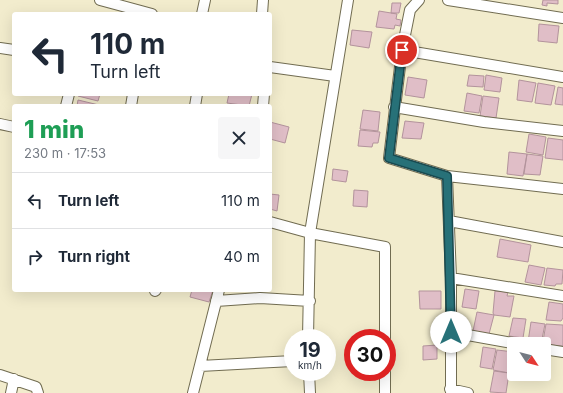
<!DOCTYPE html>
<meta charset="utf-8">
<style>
:root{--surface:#fff;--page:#f6f6f7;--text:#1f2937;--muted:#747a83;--line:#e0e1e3}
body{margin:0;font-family:Inter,sans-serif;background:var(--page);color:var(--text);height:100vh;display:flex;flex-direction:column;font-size:15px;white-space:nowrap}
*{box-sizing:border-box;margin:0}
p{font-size:13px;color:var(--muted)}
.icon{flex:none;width:22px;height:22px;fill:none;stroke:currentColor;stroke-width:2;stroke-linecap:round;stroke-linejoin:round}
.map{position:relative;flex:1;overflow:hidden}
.details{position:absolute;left:12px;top:104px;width:260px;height:188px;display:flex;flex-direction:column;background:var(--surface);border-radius:4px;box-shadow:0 4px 16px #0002}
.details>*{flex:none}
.hud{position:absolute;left:12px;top:12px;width:260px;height:84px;border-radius:4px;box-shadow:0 4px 16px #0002;background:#fff;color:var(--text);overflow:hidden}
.needle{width:26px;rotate:126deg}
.buttons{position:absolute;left:507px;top:337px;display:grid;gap:8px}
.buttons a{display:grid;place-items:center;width:44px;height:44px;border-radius:4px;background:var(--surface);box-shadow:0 4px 16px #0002;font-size:20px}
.speed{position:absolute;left:284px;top:329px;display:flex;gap:8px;font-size:20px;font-weight:700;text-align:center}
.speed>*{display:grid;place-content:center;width:52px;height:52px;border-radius:50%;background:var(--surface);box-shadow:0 4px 16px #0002;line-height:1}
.speed small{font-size:10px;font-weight:400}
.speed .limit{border:6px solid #d22;background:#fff;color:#111}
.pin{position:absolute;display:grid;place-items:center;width:34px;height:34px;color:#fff;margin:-17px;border:2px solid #fff;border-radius:50%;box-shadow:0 1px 4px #0007}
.me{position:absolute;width:44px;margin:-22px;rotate:0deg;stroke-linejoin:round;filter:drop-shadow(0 0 3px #0008)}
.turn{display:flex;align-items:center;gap:14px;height:84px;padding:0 12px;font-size:18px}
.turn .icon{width:52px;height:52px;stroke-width:2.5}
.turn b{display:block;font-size:28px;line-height:34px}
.round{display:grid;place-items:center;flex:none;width:42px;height:42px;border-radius:4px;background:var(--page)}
.head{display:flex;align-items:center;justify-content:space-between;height:68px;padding:0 12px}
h1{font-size:24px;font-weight:800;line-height:30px;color:#1e9e55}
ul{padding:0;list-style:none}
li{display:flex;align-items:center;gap:12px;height:56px;padding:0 12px;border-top:1px solid var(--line)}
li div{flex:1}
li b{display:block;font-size:15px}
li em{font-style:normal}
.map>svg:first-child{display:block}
</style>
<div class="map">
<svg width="563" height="393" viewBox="0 0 563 393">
<rect width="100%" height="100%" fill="#f2eccd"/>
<path fill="#e0bec7" stroke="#b3939c" d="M543,0H558V4L547,3V6L542,5Z
M392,3H401L399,13H391Z
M379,11L397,14L396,19L401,20L400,26L395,25L394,29L376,27Z
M539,24L559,26L557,43L538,41Z
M352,30L372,32L369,48L350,45Z
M469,75L484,76L483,87L467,86Z
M486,75L502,78L500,92L484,90Z
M408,77L427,80L424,98L405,95Z
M519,80L536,83L532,102L517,100Z
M538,83L555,86L551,105L535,103Z
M558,87L563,88V105L555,104Z
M467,93L482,96L479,113L464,111Z
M79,94H100L98,101L78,96Z
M229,94H252L249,106L227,103Z
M483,96L499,98L496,118L480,116Z
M78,100L99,105V106H77Z
M363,110L380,112L378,131L360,129Z
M405,121L424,123L421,139L402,138Z
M270,122L289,127L285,143L270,139Z
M360,130L380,132L378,143H373L372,147L358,146Z
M529,134L546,137L543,155L526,152Z
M548,138L563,140V160L545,158Z
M509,152L527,154L523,176L507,174Z
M527,154L543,156L540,175L524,174Z
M333,169L348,171L346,182L332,180Z
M354,190L368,191L367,207L353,206Z
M270,194L279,195L277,211L270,209Z
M500,239L531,245L528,262L497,257Z
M529,265L545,268L541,285L525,282Z
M547,268L563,270L562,284H556L555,286L544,285Z
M465,289L479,291L476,309L462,307Z
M192,290H213L209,302L190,297Z
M419,291H441V309H420Z
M495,291L508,292L507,296H514L510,317L494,315L493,313Z
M549,302L563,304V318L561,321L546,320Z
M477,312L494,315L489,334L473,331Z
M513,318L526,319L523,338L509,336Z
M531,322L545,324L541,344L528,342Z
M546,324L563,325V346L548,345L549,342L543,341Z
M437,345V359L423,360V346Z
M483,347L496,349L492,369L480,367Z
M497,350L514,352L509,373L493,370Z
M494,371L509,373L506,393L490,392Z"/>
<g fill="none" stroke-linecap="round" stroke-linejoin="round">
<defs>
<path id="minor" d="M100,0L152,14
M419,0L410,10L402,50L389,158L447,176L563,189
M448,0L563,18
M202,14L205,0
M262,14L263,0
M0,48L14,50
M402,50L563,77
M270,67L335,76
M66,106L69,94
M131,106L133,94
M195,106L197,94
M263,106L264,94
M394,107L484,122L563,131
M0,124L14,127
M447,176L451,278V393
M449,221L563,242
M270,222L310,233L385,247V338
M451,278L563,296
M155,291L156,290
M216,301L260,298L310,301
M451,332L518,344
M308,338L310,233L348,0
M544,349L563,352
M200,366L293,361
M309,372L310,393
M0,375L36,387L38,393
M450,389L468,393
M11,393L14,379
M193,393L219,290
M385,393V372"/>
</defs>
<use href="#minor" stroke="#716c51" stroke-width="12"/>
<use href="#minor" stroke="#fff" stroke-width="10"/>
</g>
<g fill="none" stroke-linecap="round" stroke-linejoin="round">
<defs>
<path id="route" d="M402,50L389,158L447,176L451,332"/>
</defs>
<use href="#route" stroke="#19494e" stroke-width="10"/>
<use href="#route" stroke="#277178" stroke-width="7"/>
</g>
</svg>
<div class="buttons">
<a><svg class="needle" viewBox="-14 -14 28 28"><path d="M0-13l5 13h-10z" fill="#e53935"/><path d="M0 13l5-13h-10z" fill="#747a83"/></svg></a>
</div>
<div class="speed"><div>19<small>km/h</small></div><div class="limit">30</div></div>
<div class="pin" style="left:402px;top:50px;background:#d93025"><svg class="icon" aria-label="arrive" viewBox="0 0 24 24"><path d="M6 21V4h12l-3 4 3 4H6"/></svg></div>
<svg class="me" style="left:451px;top:332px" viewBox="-20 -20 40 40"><circle r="19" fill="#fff"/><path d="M0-13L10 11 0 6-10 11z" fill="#277178"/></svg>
<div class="hud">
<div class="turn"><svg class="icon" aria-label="left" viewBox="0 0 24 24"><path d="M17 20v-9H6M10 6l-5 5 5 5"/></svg><div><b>110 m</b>Turn left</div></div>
</div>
<section class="details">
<div class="head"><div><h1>1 min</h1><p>230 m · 17:53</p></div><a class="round"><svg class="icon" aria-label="close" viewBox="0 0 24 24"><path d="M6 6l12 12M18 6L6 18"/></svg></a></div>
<ul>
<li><svg class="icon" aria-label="left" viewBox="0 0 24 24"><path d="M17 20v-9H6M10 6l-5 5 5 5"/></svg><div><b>Turn left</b></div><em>110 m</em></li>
<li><svg class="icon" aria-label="right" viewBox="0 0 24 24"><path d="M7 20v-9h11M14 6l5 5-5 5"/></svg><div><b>Turn right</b></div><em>40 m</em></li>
</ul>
</section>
</div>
